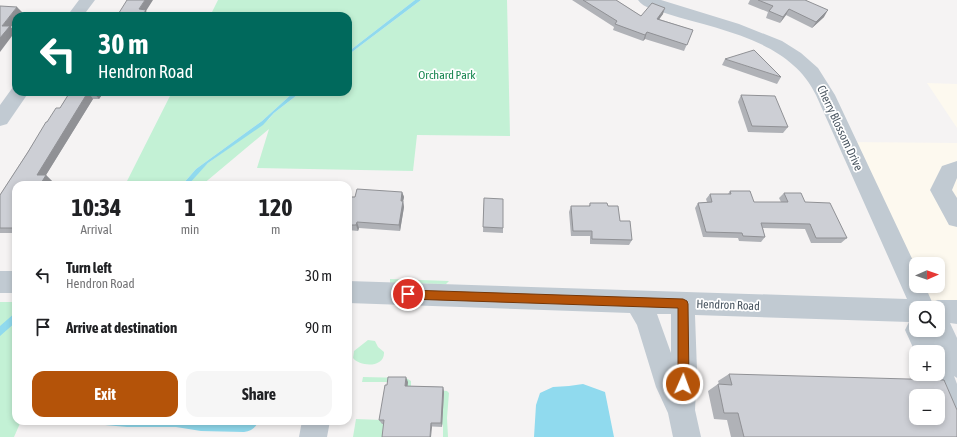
<!DOCTYPE html>
<meta charset="utf-8">
<style>
:root{--surface:#fff;--page:#f6f6f6;--text:#202124;--muted:#757577;--accent:#b45309}
body{margin:0;font-family:"Asap Condensed",sans-serif;background:var(--page);color:var(--text);height:100vh;display:flex;flex-direction:column;font-size:15px;white-space:nowrap}
*{box-sizing:border-box;margin:0}
p{font-size:13px;color:var(--muted)}
.icon{flex:none;width:22px;height:22px;fill:none;stroke:currentColor;stroke-width:2;stroke-linecap:round;stroke-linejoin:round}
.map{position:relative;flex:1;overflow:hidden}
.drawer{position:absolute;left:12px;top:181px;width:340px;height:244px;display:flex;flex-direction:column;background:var(--surface);border-radius:12px;box-shadow:0 2px 6px #0003}
.drawer>*{flex:none}
.banner{position:absolute;left:12px;top:12px;width:340px;height:84px;border-radius:12px;box-shadow:0 2px 6px #0003;background:#00695c;color:#fff;overflow:hidden}
.needle{width:26px;rotate:88deg}
.buttons{position:absolute;left:909px;top:257px;display:grid;gap:8px}
.buttons a{display:grid;place-items:center;width:36px;height:36px;border-radius:8px;background:var(--surface);box-shadow:0 2px 6px #0003;font-size:20px}
.pin{position:absolute;display:grid;place-items:center;width:34px;height:34px;color:#fff;margin:-17px;border:2px solid #fff;border-radius:50%;box-shadow:0 1px 4px #0007}
.me{position:absolute;width:44px;margin:-22px;rotate:2deg;stroke-linejoin:round;filter:drop-shadow(0 0 3px #0008)}
.turn{display:flex;align-items:center;gap:14px;height:84px;padding:0 20px;font-size:18px}
.turn .icon{width:52px;height:52px;stroke-width:2.5}
.turn b{display:block;font-size:28px;line-height:34px}
.eta{display:flex;justify-content:space-evenly;align-items:center;height:68px;text-align:center}
.eta b{font-size:24px;font-weight:700;line-height:28px}
.action{display:flex;gap:8px;margin-top:auto;padding:8px 20px}
.action a{flex:1;height:46px;border-radius:12px;background:var(--accent);color:#fff;font-size:16px;font-weight:700;line-height:46px;text-align:center}
.action a+a{background:var(--page);color:var(--text)}
ul{padding:0;list-style:none}
li{display:flex;align-items:center;gap:12px;height:52px;padding:0 20px}
li div{flex:1}
li b{display:block;font-size:15px}
li em{font-style:normal}
.map>svg:first-child{display:block}
</style>
<div class="map">
<svg width="957" height="437" viewBox="0 0 957 437">
<rect width="100%" height="100%" fill="#f5f3f3"/>
<path fill="#fdf9ef" fill-rule="evenodd" d="M927,83L957,84V128Z
M847,142L957,143V301L909,300ZM916,264H938V286H916Z"/>
<path fill="#c3f1d5" d="M218,0H415L348,52V16H210Z
M421,0H507L510,136L417,135L413,171L257,168L269,129L202,185H187L208,163L269,119L274,113L301,92H348V55Z
M172,92H294L262,121L196,169L182,185H125Z
M390,279L449,281L446,284L390,283Z
M0,302H16V421H21L14,437H0Z
M368,340L375,341L378,347L384,352C385,368 360,367 353,358L354,351Z
M363,377L406,378L411,381V387L412,388L447,391L449,393L447,418L448,437H443V425L407,391V382H362Z
M356,419L382,420L387,424L385,437H353Z"/>
<path fill="#90daee" d="M415,0H421L348,55V52Z
M294,92H301L274,113L263,125L208,163L188,185H182L196,169L262,121Z
M16,312V322L0,336V326Z
M583,384L605,392L614,437H534L536,405L540,393L553,387L569,386Z
M61,421H258C256,428 251,431 244,432L201,431L176,427H127Z"/>
<g fill="none" stroke-linecap="round" stroke-linejoin="round">
<path fill="#c1cad2" fill-rule="evenodd" d="M79,0H95L83,16H67Z
M638,0H661L739,24L782,41L801,53L818,68L835,95L916,267V286H925L932,302L938,300H957V324L950,323L957,338V378L954,376L957,384V427L947,423L938,402V396H935L925,374H938V360L942,361L939,356L938,359V352H916V354L905,330L909,322L695,315L697,371L695,410L701,437H673L668,413L656,387L637,325L630,313L348,303V281L907,299L816,95C790,40 719,30 668,14C659,11 643,8 638,0ZM916,308H938V330H916ZM657,314H671V353Z
M13,87H16V92H29L7,124L0,126V105Z
M957,161V178L952,190L957,198V227L949,225L930,190L942,166Z
M0,271H16V293H0Z
M302,421H330L327,437H299Z"/>
</g>
<path fill="#b0b2b7" d="M572,0H616L641,16L663,14L659,19L693,30L684,51L645,39L643,41L613,30L614,27Z
M750,0H806L824,17L812,28L786,15L780,23L766,18L768,12L748,4Z
M725,59L781,77L777,84L722,65Z
M70,92H104L99,99H93L46,175L52,181L50,185H16V233H0V195L47,122L60,108Z
M741,95L788,127L783,133L748,132L738,102Z
M730,191L754,202H781L779,198L784,193L805,202L847,238L841,243H811L805,229L763,228L765,237L761,242L739,241L738,238L703,237L695,208L698,203L707,202L706,199L710,194H728Z
M402,192L404,197L403,201L404,207L400,231L359,228L358,231L348,230V197H355Z
M484,198L503,228V233L483,232Z
M590,203L608,206L620,221L632,240L629,245L590,244V236H571L569,212L571,206H589Z
M729,374L957,437H731L727,420L714,419L708,391L718,384H719L718,381Z
M408,382L407,386L443,387L444,392L442,427L382,424L379,420L387,385Z"/>
<path fill="#909195" d="M145,0H153L146,11L149,16H142L139,9Z
M17,7L23,13L20,16H16V21L11,27L15,32L0,52V38L2,26Z
M665,8L663,14L655,25L657,19Z
M789,9L786,15L780,23L783,17Z
M828,10L824,17L812,28L816,22Z
M647,32L645,39L643,41L645,35Z
M88,92L93,99L46,175L52,181L50,185H40L37,175Z
M95,92H104L99,99L94,93Z
M402,192L404,197L402,207L401,201Z
M403,201L404,207L400,231L399,225Z
M357,222L359,228L358,231L356,225Z
M406,377L408,382L407,391L405,386Z
M443,387L444,392L442,427L441,423Z
M431,423L432,427L431,437H430Z"/>
<path fill="#cdcfd5" stroke="#909195" fill-rule="evenodd" d="M127,0H145L139,9L146,10L142,16H117Z
M583,0H616L641,16L652,3L665,8L657,19L693,30L687,45L647,32L645,35L615,24L617,21Z
M758,0H805L828,10L816,22L789,9L783,17L769,11L773,6Z
M0,6L17,7L2,26H10L0,38Z
M754,50L781,77L725,59Z
M70,92H95L94,93L88,92L37,175H46L40,185H16V228H0V195L28,152L46,122H47L56,108H60Z
M741,95L775,96L788,127L752,126Z
M357,189L402,192L401,201H403L399,225L357,222L356,225H348V197H355Z
M730,191H750L754,202H788L784,193H801L805,202L830,203L847,238H816L810,224L761,223L765,237L743,236L742,233L706,232L698,203L712,202L710,194H731Z
M484,198L503,199V228L483,227Z
M590,203H607L608,206H618L620,221H630L632,240L592,239V231H573L571,206H590Z
M729,374L944,380L957,410V437H744L738,413H724L718,384L732,385ZM916,396H938V418H916Z
M388,377H406L405,386L443,387L441,423H431L430,437H382L384,420H379L385,385H387Z"/>
<path fill="#b45309" stroke="#753606" d="M408,290L683,299L687,301L688,304L689,384L687,388L683,390L679,388L678,384V308L408,299L405,297L403,294L405,291Z"/>
<g text-anchor="middle" stroke-width="3.5" stroke-linejoin="round" paint-order="stroke">
<g font-size="12" fill="#17864f" stroke="#fff">
<text x="447" y="79">Orchard Park</text>
</g>
<g font-size="12" fill="#4a5661" stroke="#fff">
<text transform="translate(840 128) rotate(65)" y="4">Cherry Blossom Drive</text>
<text transform="translate(728 305) rotate(2)" y="4">Hendron Road</text>
</g>
</g>
</svg>
<div class="buttons">
<a><svg class="needle" viewBox="-14 -14 28 28"><path d="M0-13l5 13h-10z" fill="#e53935"/><path d="M0 13l5-13h-10z" fill="#757577"/></svg></a>
<a><svg class="icon" aria-label="search" viewBox="0 0 24 24"><circle cx="10" cy="10" r="6"/><path d="M15 15l6 6"/></svg></a>
<a>+</a>
<a>−</a>
</div>
<div class="pin" style="left:408px;top:294px;background:#d93025"><svg class="icon" aria-label="arrive" viewBox="0 0 24 24"><path d="M6 21V4h12l-3 4 3 4H6"/></svg></div>
<svg class="me" style="left:683px;top:384px" viewBox="-20 -20 40 40"><circle r="17" fill="#b45309" stroke="#fff" stroke-width="3"/><path d="M0-11L8 9 0 5-8 9z" fill="#fff"/></svg>
<div class="banner">
<div class="turn"><svg class="icon" aria-label="left" viewBox="0 0 24 24"><path d="M17 20v-9H6M10 6l-5 5 5 5"/></svg><div><b>30 m</b>Hendron Road</div></div>
</div>
<section class="drawer">
<div class="eta">
<div><b>10:34</b><p>Arrival</p></div>
<div><b>1</b><p>min</p></div>
<div><b>120</b><p>m</p></div>
</div>
<ul>
<li><svg class="icon" aria-label="left" viewBox="0 0 24 24"><path d="M17 20v-9H6M10 6l-5 5 5 5"/></svg><div><b>Turn left</b><p>Hendron Road</p></div><em>30 m</em></li>
<li><svg class="icon" aria-label="arrive" viewBox="0 0 24 24"><path d="M6 21V4h12l-3 4 3 4H6"/></svg><div><b>Arrive at destination</b></div><em>90 m</em></li>
</ul>
<div class="action"><a>Exit</a><a>Share</a></div>
</section>
</div>
